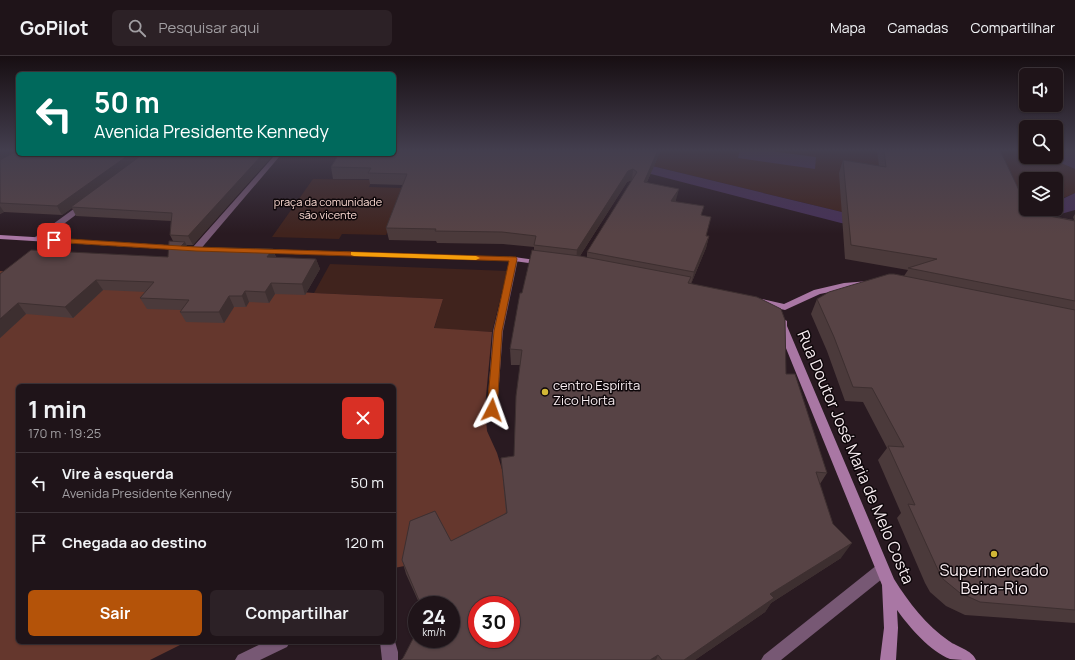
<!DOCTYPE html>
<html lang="pt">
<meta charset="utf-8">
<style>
:root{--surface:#1f1419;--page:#2c2126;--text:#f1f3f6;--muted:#a19ea2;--line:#3c3338;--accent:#b45309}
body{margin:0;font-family:Manrope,sans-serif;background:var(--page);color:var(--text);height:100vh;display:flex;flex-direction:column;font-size:15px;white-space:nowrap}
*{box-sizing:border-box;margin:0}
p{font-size:13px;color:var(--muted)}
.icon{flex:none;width:22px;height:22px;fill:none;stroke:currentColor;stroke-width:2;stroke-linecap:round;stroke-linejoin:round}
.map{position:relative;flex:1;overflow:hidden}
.details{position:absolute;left:16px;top:328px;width:380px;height:260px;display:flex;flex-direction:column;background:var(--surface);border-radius:6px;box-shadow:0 1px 3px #0004,0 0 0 1px var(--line)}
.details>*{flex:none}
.guide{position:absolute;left:16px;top:16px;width:380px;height:84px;border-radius:6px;box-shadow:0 1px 3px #0004,0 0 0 1px var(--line);background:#00695c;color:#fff;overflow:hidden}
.controls{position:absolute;left:1019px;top:12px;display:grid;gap:8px}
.controls a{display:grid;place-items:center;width:44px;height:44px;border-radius:6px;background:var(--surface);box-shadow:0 1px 3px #0004,0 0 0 1px var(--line);font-size:20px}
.speed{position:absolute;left:408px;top:540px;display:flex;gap:8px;font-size:20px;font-weight:700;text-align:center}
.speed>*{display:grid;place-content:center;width:52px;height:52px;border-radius:50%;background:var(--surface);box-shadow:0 1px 3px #0004,0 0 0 1px var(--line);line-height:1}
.speed small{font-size:10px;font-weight:400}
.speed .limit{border:6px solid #d22;background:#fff;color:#111}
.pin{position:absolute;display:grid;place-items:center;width:34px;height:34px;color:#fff;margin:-17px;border-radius:8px;box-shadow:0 2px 6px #0006}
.me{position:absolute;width:44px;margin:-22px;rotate:4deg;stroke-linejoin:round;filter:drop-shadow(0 0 3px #0008)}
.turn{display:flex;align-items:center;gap:14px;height:84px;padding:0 12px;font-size:18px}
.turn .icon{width:52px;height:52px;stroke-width:2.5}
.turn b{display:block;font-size:28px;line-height:34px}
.round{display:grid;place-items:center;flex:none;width:42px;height:42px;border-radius:6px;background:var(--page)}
.summary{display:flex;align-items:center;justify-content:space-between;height:68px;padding:0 12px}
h1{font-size:24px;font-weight:700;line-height:30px}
.cta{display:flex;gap:8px;margin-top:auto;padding:8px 12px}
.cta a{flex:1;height:46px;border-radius:6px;background:var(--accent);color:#fff;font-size:16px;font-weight:700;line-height:46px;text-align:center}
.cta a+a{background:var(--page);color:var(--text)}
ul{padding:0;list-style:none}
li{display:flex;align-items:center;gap:12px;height:60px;padding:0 12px;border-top:1px solid var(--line)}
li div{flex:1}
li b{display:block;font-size:15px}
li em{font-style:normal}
header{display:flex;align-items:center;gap:24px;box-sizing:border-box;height:56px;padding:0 20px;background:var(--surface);border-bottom:1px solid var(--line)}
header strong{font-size:19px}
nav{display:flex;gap:22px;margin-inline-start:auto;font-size:14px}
.search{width:280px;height:36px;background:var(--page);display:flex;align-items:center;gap:10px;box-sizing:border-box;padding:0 14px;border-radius:6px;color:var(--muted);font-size:15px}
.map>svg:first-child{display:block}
</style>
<header>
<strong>GoPilot</strong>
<div class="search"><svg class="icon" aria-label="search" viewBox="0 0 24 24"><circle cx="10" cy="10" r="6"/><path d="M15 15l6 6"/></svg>Pesquisar aqui</div>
<nav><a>Mapa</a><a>Camadas</a><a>Compartilhar</a></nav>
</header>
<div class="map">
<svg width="1075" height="604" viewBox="0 0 1075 604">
<rect width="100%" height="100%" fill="#291a21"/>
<path fill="#40231d" d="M586,94H1004L1026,97V101H1040L1061,107L1075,113V137L1056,145V123H1026V153L842,156Z
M313,123L372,124L369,131L402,132L406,135L386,179L342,178L339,183L272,181Z
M330,208L507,215L492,276L434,273L443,243L314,237Z"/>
<path fill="#65372d" d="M0,215L314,237L443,243L434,272L492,276L485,351L487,375L497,397L507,430L510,451L502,462L415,508L394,512V330H18V586H186L150,604H0Z"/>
<path fill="#473158" d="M542,94H586L842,156L1056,153V146L1075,137V154L1050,161L873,172L841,167L651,118Z
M740,94H762L816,101L815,113L738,102Z
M1056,94H1075V113L1061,107L1040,101H1056Z"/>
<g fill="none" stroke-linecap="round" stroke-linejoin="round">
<path fill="#775874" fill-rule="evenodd" d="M274,100L279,101L199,195H193V191Z
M82,147H85L89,149L41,185H35V181Z
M511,201H517L518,203L503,275L497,354L496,357L492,358L488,357L487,354L493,275Z
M882,507L887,509L889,514L887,519L781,604H761L764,599L877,509Z
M394,582L398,596V604H382L380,586H394Z
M265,586H290L287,591L260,604H235L238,599Z"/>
<path fill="#a977a4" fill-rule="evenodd" d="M0,179L181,190L185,192L181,194L0,183Z
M258,193L514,201L543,205L547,207L543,209L514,205L261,197L257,195Z
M869,225L872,226L873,228L872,230L844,233L820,238L785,254L754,247L753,245L757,242L784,248L814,234L844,227Z
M782,262L787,265V270L894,523C909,547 926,569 949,585C957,591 972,594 976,604C968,604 957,604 950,603C931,596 909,571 897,554L898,572L896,604H880L884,572L882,529L777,270V265Z"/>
</g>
<path fill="#4b3a3b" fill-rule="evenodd" d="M0,94L18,98H274L193,189H186L187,191L273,193L276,201L316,203L320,213L305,239L275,238L269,247L249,246L246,251H234L224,267L186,266L180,256L182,254L147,253L140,242L146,236L103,234L73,262L26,258L0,282V218L168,201L173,185L170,179L171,165L76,160L72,152L62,159L4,156L0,158Z
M394,94H661L647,126L676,144L675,146L702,159L707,180H709L706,192L691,228L786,318L827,417L820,428L841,502L771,547L765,556L695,604H401L451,549H420L406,518L402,504L451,485L506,457L501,402L514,400L520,309H511L510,293L522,237L534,194V191L503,188L437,187L436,185L389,184L386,172L403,129L370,128L369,123H333L331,111ZM632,124L587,196V202L580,200L627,126Z
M877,94H1000L1029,156L1074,164L1073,161L1075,158V567L965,559L946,550L930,536L925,527L897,462L901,457L878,404L887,392L863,346L845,345L827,295L811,258L817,243L904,220L908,214L845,203L839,117L843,104L879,110Z"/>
<path fill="#3d2f30" d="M5,94H18L0,107V96Z
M658,94H661L642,137L644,126Z
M130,98H145L71,151L72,152L62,159L57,150Z
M263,98H274L193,189L188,180Z
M633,113L632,124L627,126L576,206L577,194L628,115Z
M679,133L676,144L669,157L671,145Z
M0,150L4,156L0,158Z
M709,180L706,192L691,228L694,216Z
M185,186L190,196L180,191Z
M273,193L276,203L267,201Z
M316,203L320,213L305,239L302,228Z
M96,224L103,234L73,262L65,251Z
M271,227L275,238L269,247L265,236Z
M245,235L249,246L246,251L242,240Z
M229,240L234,251L224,267L219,256Z
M18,247L26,258L0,282V263Z
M852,487L841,502L771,547L765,556L695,604H684L770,538Z
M658,599L656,604H650Z"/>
<path fill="#574345" stroke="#3d2f30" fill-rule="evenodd" d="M0,94H5L0,96Z
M18,94V98H130L57,150L0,147V104Z
M394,94H658L644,126L679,133L671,145L704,150L701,159L711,161L706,180H709L694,216L587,196L637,116L633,113L628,115L577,194L534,189L536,180L502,176L435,175L436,173L386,172L407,118L368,117L371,112L331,111L339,98H394Z
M884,94H1000L1026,149V153H1028L1029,156L1075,165V245L908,212L937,203L851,189L843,104L886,111Z
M143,98H263L188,180L170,179L172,157L71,151Z
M169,185L185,186L180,191L273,193L267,201L316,203L302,228L271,227L265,236L245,235L242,240H229L219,256H180L189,244L140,242L154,226L96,224L65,251L18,247L0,263V218L31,194L168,201Z
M532,194L580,200L691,221L688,227L757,241L781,253L785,264L786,318H795L827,417L816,416L833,468L852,487L770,538L774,542L684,604H662L658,599L650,604H401L403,602L417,575V583H451V549H421L402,504L410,465L435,455L451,485L507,457L501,402L514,400L516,340L522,294L510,293L520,237H522ZM477,549H511V583H477Z
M889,218H894L1075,254V554L980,546L960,537L943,523L938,514L908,448L915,449L888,390L904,391L872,332L853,331L834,281L817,243L829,236Z"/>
<linearGradient id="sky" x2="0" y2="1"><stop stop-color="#170e12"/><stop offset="0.53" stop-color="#433e4e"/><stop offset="1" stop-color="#433e4e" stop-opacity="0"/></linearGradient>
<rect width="1075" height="178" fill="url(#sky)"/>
<path fill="#b45309" stroke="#753606" d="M54,182L196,191L516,201L517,203L502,275L497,354L495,357H488L487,354L494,275L509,205L196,195L51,186L50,184Z"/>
<path fill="#f59e0b" d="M351,196L476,200L480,202L476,204L354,200L351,199Z"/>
<g fill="#d2b736" stroke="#0e070a" stroke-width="1.5">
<circle cx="545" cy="336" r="4"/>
<circle cx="994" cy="498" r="4"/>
</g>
<g text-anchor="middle" stroke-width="3" stroke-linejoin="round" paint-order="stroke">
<g font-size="11" fill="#fddbd3" stroke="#0e070a">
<text x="328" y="150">praça da comunidade<tspan x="328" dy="13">são vicente</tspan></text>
</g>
<g font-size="13" fill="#f9eef2" stroke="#0e070a" text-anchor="start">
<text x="553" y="334">centro Espírita<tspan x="553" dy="15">Zico Horta</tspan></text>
</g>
<g font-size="16" fill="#f9eef2" stroke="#0e070a">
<text transform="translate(856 401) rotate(67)" y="6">Rua Doutor José Maria de Melo Costa</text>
</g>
<g font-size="16" fill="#f9eef2" stroke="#0e070a">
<text x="994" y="520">Supermercado<tspan x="994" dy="18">Beira-Rio</tspan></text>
</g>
</g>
</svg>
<div class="controls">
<a><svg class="icon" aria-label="sound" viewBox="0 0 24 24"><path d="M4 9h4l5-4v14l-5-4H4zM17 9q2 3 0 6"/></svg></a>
<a><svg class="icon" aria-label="search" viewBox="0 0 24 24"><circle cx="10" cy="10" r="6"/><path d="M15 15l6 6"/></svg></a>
<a><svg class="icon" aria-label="layers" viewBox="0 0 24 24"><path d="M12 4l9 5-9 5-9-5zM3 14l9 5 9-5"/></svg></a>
</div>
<div class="speed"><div>24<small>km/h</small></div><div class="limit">30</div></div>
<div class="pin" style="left:54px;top:184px;background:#d93025"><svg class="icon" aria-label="arrive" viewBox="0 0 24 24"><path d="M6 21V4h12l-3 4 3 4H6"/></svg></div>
<svg class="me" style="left:492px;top:354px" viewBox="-20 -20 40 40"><path d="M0-17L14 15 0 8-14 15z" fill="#b45309" stroke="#fff" stroke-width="4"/></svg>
<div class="guide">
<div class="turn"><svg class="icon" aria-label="left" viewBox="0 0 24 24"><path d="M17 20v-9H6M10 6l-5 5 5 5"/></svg><div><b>50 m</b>Avenida Presidente Kennedy</div></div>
</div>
<section class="details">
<div class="summary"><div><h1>1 min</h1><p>170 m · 19:25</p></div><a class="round" style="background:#d93025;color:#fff"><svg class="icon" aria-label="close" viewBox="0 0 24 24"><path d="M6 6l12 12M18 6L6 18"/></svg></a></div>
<ul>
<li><svg class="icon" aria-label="left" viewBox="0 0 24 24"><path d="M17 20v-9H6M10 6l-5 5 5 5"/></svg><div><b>Vire à esquerda</b><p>Avenida Presidente Kennedy</p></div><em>50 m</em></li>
<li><svg class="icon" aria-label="arrive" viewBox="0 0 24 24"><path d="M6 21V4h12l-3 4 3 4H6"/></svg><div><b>Chegada ao destino</b></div><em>120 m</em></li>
</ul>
<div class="cta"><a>Sair</a><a>Compartilhar</a></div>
</section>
</div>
